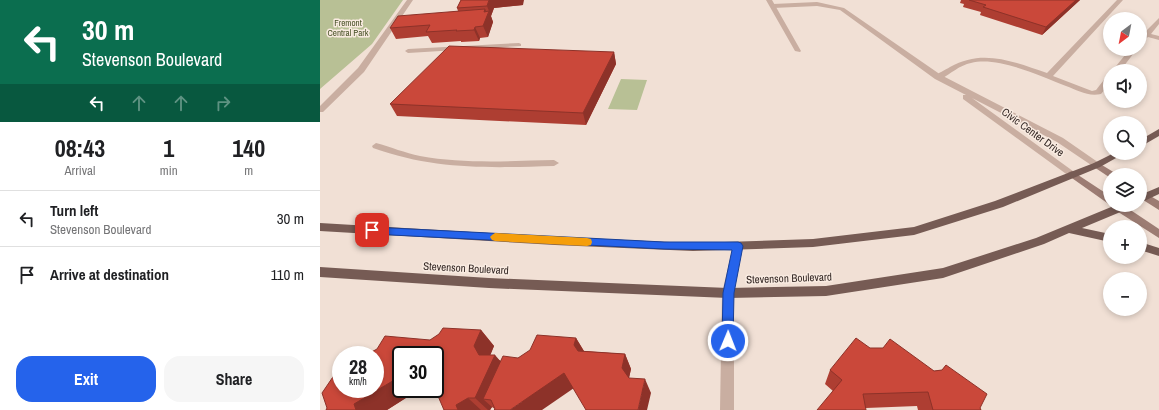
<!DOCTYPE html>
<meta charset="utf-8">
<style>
:root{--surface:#fff;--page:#f6f6f6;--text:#202124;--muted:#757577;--line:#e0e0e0;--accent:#2563eb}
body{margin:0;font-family:"Archivo Narrow",sans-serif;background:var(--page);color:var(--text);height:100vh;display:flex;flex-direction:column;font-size:15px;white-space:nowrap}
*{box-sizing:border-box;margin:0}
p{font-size:13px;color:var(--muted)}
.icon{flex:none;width:22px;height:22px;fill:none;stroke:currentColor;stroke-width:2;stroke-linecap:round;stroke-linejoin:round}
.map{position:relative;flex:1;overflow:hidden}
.details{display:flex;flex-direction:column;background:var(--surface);width:320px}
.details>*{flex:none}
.banner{background:#0b6e4f;color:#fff;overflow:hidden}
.needle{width:26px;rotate:212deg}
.controls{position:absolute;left:783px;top:12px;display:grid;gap:8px}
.controls a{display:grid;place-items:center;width:44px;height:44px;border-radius:50%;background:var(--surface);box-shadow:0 2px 6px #0003;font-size:20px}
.speed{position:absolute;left:12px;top:346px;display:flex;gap:8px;font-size:20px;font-weight:700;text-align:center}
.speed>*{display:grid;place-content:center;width:52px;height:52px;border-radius:50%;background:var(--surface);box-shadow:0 2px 6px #0003;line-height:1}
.speed small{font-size:10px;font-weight:400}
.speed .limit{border:2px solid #111;border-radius:6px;background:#fff;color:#111}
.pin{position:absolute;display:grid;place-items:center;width:34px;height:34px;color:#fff;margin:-17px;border-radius:8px;box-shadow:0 2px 6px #0006}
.me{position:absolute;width:44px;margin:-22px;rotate:1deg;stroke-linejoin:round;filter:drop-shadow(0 0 3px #0008)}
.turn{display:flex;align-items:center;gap:14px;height:84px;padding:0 16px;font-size:18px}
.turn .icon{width:52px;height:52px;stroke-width:2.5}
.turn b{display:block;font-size:28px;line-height:34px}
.lanes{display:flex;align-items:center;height:38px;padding:0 16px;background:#0003;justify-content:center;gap:20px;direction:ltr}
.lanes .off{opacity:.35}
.eta{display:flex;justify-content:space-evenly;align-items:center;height:68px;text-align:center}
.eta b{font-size:24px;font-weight:800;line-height:28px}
.primary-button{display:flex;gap:8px;margin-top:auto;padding:8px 16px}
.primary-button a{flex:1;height:46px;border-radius:16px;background:var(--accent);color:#fff;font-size:16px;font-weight:800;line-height:46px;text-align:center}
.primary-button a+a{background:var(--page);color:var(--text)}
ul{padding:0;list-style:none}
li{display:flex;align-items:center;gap:12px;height:56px;padding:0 16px;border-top:1px solid var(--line)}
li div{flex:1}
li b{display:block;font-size:15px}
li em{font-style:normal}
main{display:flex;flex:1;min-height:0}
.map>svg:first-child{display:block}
</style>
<main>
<section class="details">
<div class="banner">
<div class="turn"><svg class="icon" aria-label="left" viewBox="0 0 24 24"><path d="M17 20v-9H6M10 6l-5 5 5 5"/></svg><div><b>30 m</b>Stevenson Boulevard</div></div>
<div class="lanes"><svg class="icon" aria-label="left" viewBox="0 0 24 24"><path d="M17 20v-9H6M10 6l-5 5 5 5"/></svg><svg class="icon off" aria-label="ahead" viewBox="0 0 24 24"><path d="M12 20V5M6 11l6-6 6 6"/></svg><svg class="icon off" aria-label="ahead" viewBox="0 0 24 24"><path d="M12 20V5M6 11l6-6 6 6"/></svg><svg class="icon off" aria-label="right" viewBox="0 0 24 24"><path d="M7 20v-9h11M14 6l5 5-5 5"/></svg></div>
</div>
<div class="eta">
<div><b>08:43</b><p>Arrival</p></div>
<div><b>1</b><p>min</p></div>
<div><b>140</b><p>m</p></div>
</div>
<ul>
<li><svg class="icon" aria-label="left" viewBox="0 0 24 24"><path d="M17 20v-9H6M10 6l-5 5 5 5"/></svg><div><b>Turn left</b><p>Stevenson Boulevard</p></div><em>30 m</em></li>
<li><svg class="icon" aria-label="arrive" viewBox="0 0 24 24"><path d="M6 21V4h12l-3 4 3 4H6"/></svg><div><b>Arrive at destination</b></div><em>110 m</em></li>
</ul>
<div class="primary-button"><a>Exit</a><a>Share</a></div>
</section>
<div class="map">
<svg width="839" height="410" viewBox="0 0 839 410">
<rect width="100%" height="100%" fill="#f1e0d5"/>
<path fill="#b8c095" d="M0,0H83L52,44L0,89Z
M301,79L327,80L317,110L288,109Z"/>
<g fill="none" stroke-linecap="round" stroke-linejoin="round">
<path fill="#c9aea1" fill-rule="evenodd" d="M87,0H93L44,72L3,112H0V106L38,68Z
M446,0H452L481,51L480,52L475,51Z
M797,0H803L733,76L772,91L776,90L787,76H790V83L781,94C768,97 757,90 746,86C721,76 678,56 651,63C640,65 630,74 621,79H618L614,77C618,73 625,70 630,67C663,48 694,62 727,73Z
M839,18V24L831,34L839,36V40L828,37L820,44V38L822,35L820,34V32H825Z
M199,43L201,44V46L88,53L85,51L88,49Z
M810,49H817L800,71H792Z
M56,143C71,147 85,153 100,156C144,164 189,161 234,160L239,163L234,166C169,168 115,170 53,148L52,146Z"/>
<path fill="#c9aea1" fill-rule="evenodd" d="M497,2L524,8L621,75L743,138L782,165L780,167H774L737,142L652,98L757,174L755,176H749L643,99V95H646L615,79L520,10L497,6L453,8L450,6L453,4Z
M418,242L422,243L423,246L414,293V410H400L402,293L413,246L414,243Z"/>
<path fill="#9c7c73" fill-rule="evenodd" d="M777,162L795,173L797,175H790V178L789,177L774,167L772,165L774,163Z
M752,171L790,196V205L749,176L747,174L749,172Z
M820,190L839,201V210L820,198Z
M791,205H803L839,229V238L792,208Z"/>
<path fill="#765b54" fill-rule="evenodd" d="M839,129V136L820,147V140Z
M794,153H805L780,167L683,207L594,235L493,247L373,251L235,245L0,231V223L235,237L373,243L493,239L594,227L675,201L774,163Z
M839,187V194L820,203V195Z
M796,205H811L810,208L762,228L790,234V242L749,233L724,244L623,278L506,296L408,298L169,288L0,277V267L169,278L408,288L506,286L623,268L716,238Z
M820,242L839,248V256L820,250Z"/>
</g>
<path fill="#ae3e32" d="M141,0L203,5L174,8L171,16L173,22L168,37L160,38L159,41L141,42V41L112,43L108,36L76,39L70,28L138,11L137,8Z
M640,0H760L722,35L660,15L661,12L643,7L644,4L640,3L641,0Z
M294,52L296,64L266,125L77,116L70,104Z
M161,330L174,346L170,355L181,361L198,358L256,338L264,351L305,354L311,369L309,378L331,393L253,388L175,409L172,407L170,410H124L115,355L81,389H100L67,410H6L110,340Z
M550,348L614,371L622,370L626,365L660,408L661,410H598L597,406L546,408L513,391L505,384L510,370Z"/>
<path fill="#8d3229" d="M169,0H204L203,5L174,8L171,16L167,6Z
M756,0H760L722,35L726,27Z
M165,9L168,15L169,11L173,22L168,37L163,26L164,12Z
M155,27L160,38L159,41L154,30Z
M294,52L296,64L266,125L263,113Z
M161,330L174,346L168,361L175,355L188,370L171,400L163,399L172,407L170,410H168L155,398L159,355L154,346Z
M256,338L265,353L263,360L254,345Z
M305,354L311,369L308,382L302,368Z
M244,373L254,388L222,410H190Z
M81,376V389H100L67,410H36L34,404Z
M325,379L331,393L327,410H318Z
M148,398L161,410H138L136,405Z"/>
<path fill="#ca483a" stroke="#8d3229" d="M141,0H169L167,6L137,8Z
M649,0H756L726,27L663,7L666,5Z
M165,9L164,12L169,11L163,26L155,27L154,30L136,31L137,30L106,32L110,25L70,28L78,16Z
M129,46L294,52L263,113L70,104Z
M123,328L161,330L154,346L159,355H175L155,398H148L136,405L138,410H124L115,389V355H81V376L34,404L36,410H6L7,408L2,393L21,365V389H55V355H46L57,349L65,336L110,340L119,334Z
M217,335L256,338L254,345L258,351L305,354L302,368L309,378L325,379L318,410H266L244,373L190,410H174L175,409L171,400L163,399L183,356L198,358L210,350Z
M536,338L550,348H563L570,339L614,371L622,370L626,365L667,394L660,408L661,410H613L608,392L543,394L546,410H497L522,380L510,370Z"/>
<path fill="#2563eb" stroke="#184099" d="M52,227L344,242H418L421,243L423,246L414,293L413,341L412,345L408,347L404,345L402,341L403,293L412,250L344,249L52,234L49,233L47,230L49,228Z"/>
<path fill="#f59e0b" d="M175,233L267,238L271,239L272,242L271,245L267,246L175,241L172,240L170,237L172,235Z"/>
<g text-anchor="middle" stroke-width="3" stroke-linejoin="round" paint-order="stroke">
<g font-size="9" fill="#495227" stroke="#f9ebe1">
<text x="28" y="26">Fremont<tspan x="28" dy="10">Central Park</tspan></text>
</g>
<g font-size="11" fill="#332724" stroke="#f9ebe1">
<text transform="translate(713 132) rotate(36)" y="4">Civic Center Drive</text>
<text transform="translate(146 268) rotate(3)" y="4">Stevenson Boulevard</text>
<text transform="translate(469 278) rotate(-2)" y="4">Stevenson Boulevard</text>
</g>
</g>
</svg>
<div class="controls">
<a><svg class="needle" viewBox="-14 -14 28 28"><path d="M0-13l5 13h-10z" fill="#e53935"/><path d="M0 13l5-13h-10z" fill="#757577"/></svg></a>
<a><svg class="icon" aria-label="sound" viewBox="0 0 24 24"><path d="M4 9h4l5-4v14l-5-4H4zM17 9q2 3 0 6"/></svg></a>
<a><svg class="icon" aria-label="search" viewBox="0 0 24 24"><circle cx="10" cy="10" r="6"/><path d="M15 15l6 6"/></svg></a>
<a><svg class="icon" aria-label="layers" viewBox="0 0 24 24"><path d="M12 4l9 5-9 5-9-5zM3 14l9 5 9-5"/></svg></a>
<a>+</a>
<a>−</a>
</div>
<div class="speed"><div>28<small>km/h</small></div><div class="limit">30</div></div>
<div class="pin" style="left:52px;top:230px;background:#d93025"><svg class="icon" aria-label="arrive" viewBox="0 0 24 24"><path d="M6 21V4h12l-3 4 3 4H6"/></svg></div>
<svg class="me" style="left:408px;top:341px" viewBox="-20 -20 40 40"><circle r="17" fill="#2563eb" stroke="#fff" stroke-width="3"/><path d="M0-11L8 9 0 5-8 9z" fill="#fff"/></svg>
</div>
</main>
